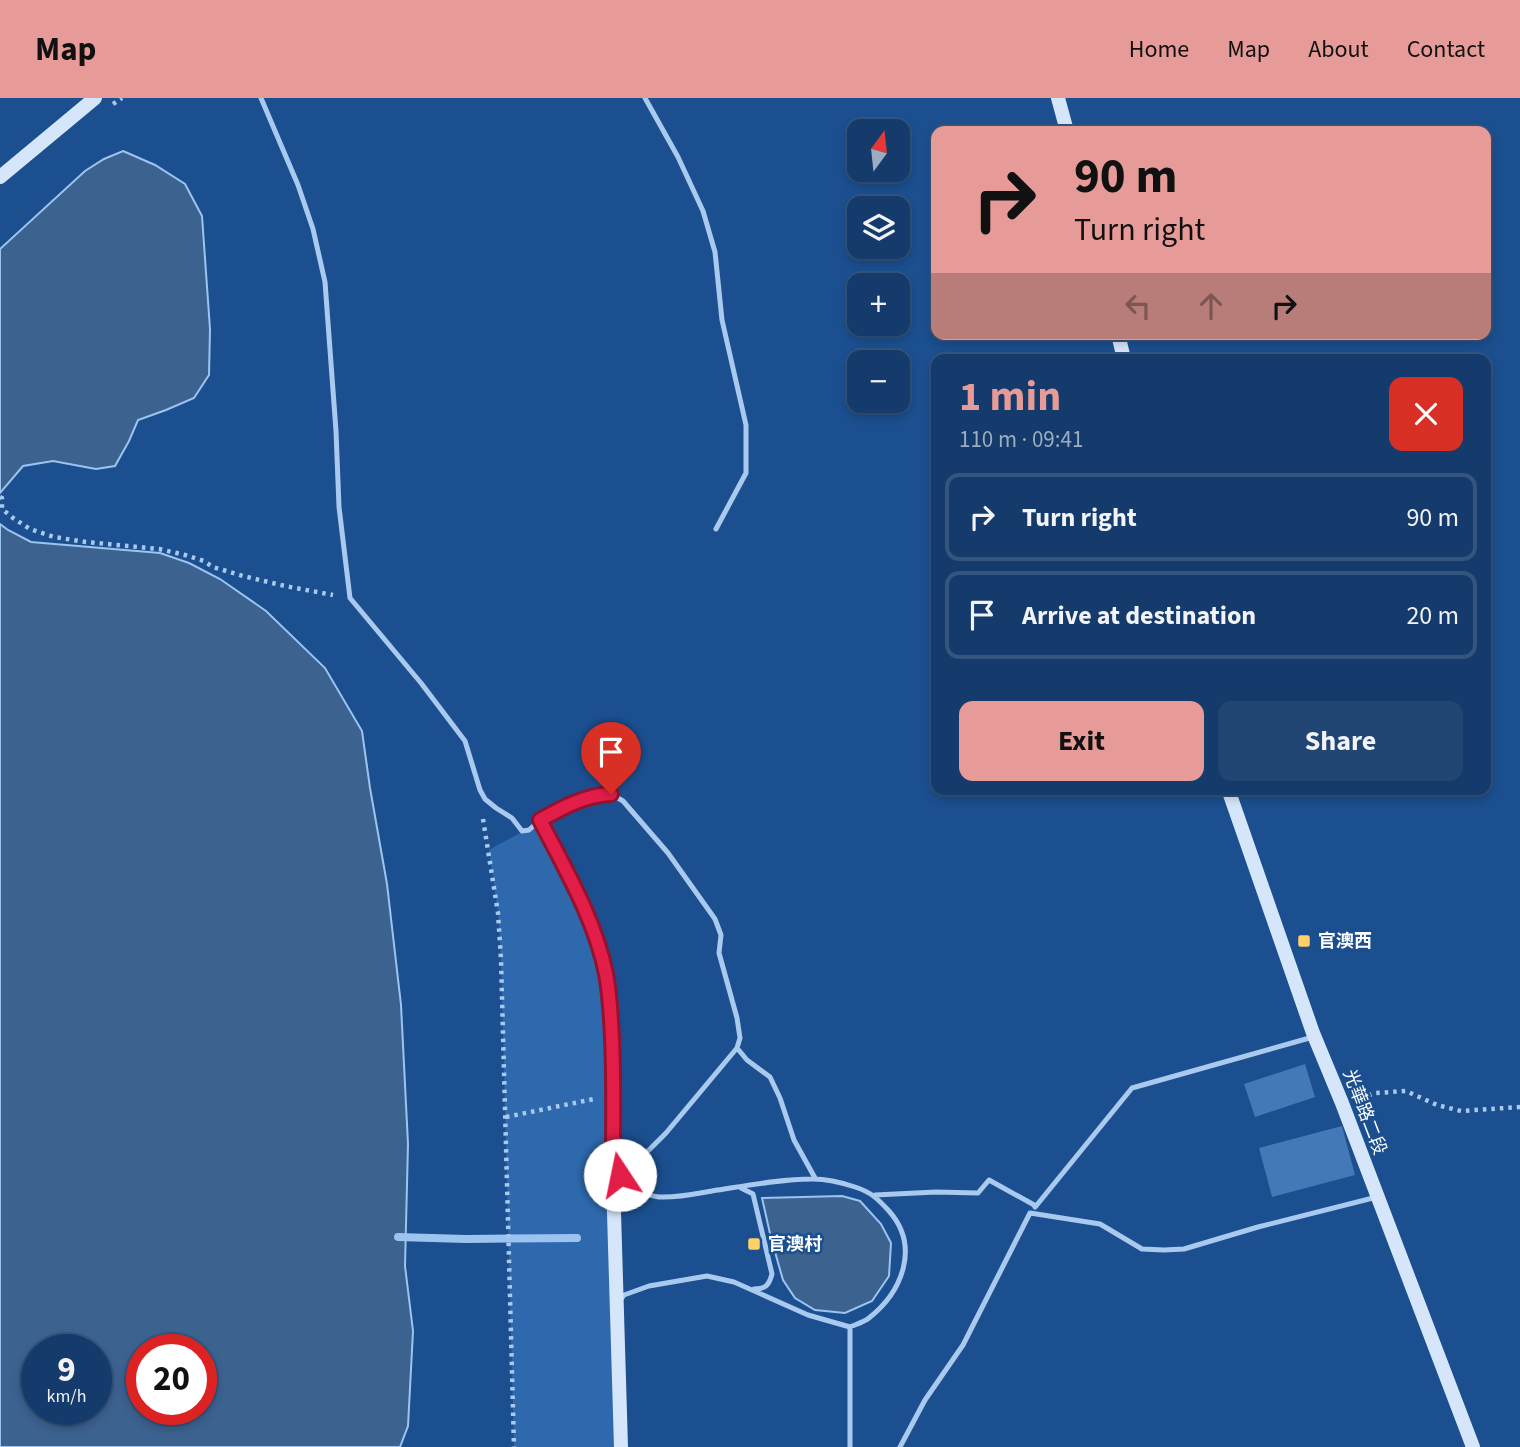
<!DOCTYPE html>
<meta charset="utf-8">
<style>
:root{--surface:#143b6b;--page:#214673;--text:#f1f3f6;--muted:#9dadc1;--line:#33557e;--accent:#e69b98}
body{margin:0;font-family:"Source Sans 3","Noto Sans TC",sans-serif;background:var(--page);color:var(--text);height:100vh;display:flex;flex-direction:column;font-size:26px;white-space:nowrap}
*{box-sizing:border-box;margin:0}
p{font-size:23px;color:var(--muted)}
.icon{flex:none;width:38px;height:38px;fill:none;stroke:currentColor;stroke-width:2;stroke-linecap:round;stroke-linejoin:round}
.map{position:relative;flex:1;overflow:hidden}
.sheet{position:absolute;left:931px;top:256px;width:560px;height:441px;display:flex;flex-direction:column;background:var(--surface);border-radius:14px;box-shadow:0 4px 10px #0003,0 0 0 2px var(--line)}
.sheet>*{flex:none}
.guide{position:absolute;left:931px;top:28px;width:560px;height:214px;border-radius:14px;box-shadow:0 4px 10px #0003,0 0 0 2px var(--line);background:#e69b98;color:#111;overflow:hidden}
.needle{width:46px;rotate:15deg}
.buttons{position:absolute;left:847px;top:21px;display:grid;gap:14px}
.buttons a{display:grid;place-items:center;width:63px;height:63px;border-radius:14px;background:var(--surface);box-shadow:0 4px 10px #0003,0 0 0 2px var(--line);font-size:35px}
.speed{position:absolute;left:21px;top:1236px;display:flex;gap:14px;font-size:35px;font-weight:700;text-align:center}
.speed>*{display:grid;place-content:center;width:91px;height:91px;border-radius:50%;background:var(--surface);box-shadow:0 4px 10px #0003,0 0 0 2px var(--line);line-height:1}
.speed small{font-size:18px;font-weight:400}
.speed .limit{border:10px solid #d22;background:#fff;color:#111}
.pin{position:absolute;display:grid;place-items:center;width:60px;height:60px;color:#fff;margin:-72px -30px;border-radius:50% 50% 50% 0;rotate:-45deg;box-shadow:0 0 7px #0007}
.pin .icon{rotate:45deg}
.me{position:absolute;width:77px;margin:-38px;rotate:349deg;stroke-linejoin:round;filter:drop-shadow(0 0 5px #0008)}
.turn{display:flex;align-items:center;gap:24px;height:147px;padding:0 28px;font-size:32px}
.turn .icon{width:91px;height:91px;stroke-width:2.5}
.turn b{display:block;font-size:49px;line-height:60px}
.lanes{display:flex;align-items:center;height:66px;padding:0 28px;background:#0003;justify-content:center;gap:35px;direction:ltr}
.lanes .off{opacity:.35}
.round{display:grid;place-items:center;flex:none;width:74px;height:74px;border-radius:14px;background:var(--page)}
.headline{display:flex;align-items:center;justify-content:space-between;height:119px;padding:0 28px}
h1{font-size:42px;font-weight:700;line-height:52px;color:var(--accent)}
.button{display:flex;gap:14px;margin-top:auto;padding:14px 28px}
.button a{flex:1;height:80px;border-radius:14px;background:var(--accent);color:#111;font-size:28px;font-weight:700;line-height:80px;text-align:center}
.button a+a{background:var(--page);color:var(--text)}
ul{padding:0;list-style:none}
li{display:flex;align-items:center;gap:21px;height:88px;margin:0 14px 10px;padding:0 14px;border:4px solid var(--line);border-radius:14px}
li div{flex:1}
li b{display:block;font-size:26px}
li em{font-style:normal}
header{display:flex;align-items:center;gap:42px;box-sizing:border-box;height:98px;padding:0 35px;background:var(--accent);color:#111}
header strong{font-size:33px}
nav{display:flex;gap:38px;margin-inline-start:auto;font-size:24px}
.map>svg:first-child{display:block}
</style>
<header>
<strong>Map</strong>
<nav><a>Home</a><a>Map</a><a>About</a><a>Contact</a></nav>
</header>
<div class="map">
<svg width="1520" height="1349" viewBox="0 0 1520 1349">
<rect width="100%" height="100%" fill="#1b4f8f"/>
<path fill="#2e69ad" d="M540,722L606,875L621,1349H514L501,861L498,815L489,752C506,742 525,734 540,722Z"/>
<path fill="#3c6290" stroke="#9cc4f0" stroke-width="2" fill-rule="evenodd" d="M123,53L155,67L185,86L202,118L210,231L209,277L194,300L166,312L138,322L129,343L115,368L96,371L53,363L23,368L0,395V151L85,73L104,61Z
M0,426L8,432L31,444L160,455L189,465L220,481L266,513L325,570L362,633L370,690L387,786L401,907L408,1046L405,1168L413,1233L408,1328L400,1349H0ZM37,1251H96V1311H37ZM142,1251H201V1311H142Z
M842,1098L860,1103L881,1126L891,1145L889,1178L872,1203L845,1215L815,1212L795,1200L783,1182L771,1140L762,1100Z"/>
<g fill="none" stroke-linecap="round" stroke-linejoin="round">
<path stroke="#9cc4f0" stroke-width="8" d="M398,1139L466,1141L577,1140"/>
</g>
<path fill="#4478b7" d="M1305,966L1315,999L1255,1019L1244,986Z
M1342,1028L1355,1077L1272,1099L1259,1050Z"/>
<g fill="none" stroke-linecap="round" stroke-linejoin="round">
<path stroke="#a9c9ee" stroke-width="4.5" stroke-dasharray="3.5 5" stroke-linecap="butt" d="M113,6L122,0
M0,399L2,400V411L13,420L30,431L54,439L86,444L159,451L185,457L204,463L213,469L243,478L285,488L333,497
M483,721L498,815L501,861L514,1349
M1360,1000L1376,995L1406,993L1437,1007L1461,1013L1520,1009
M506,1019L594,1001"/>
<path stroke="#a9c9ee" stroke-width="5" d="M261,0L298,87L313,131L325,184L336,333L339,409L350,500L421,585L465,643L480,692L485,701L496,710L512,720L522,733L529,732L540,722L559,711L597,696H611L623,703L668,755L715,821L721,837L719,855L737,920L740,940L737,950L666,1035L627,1074L620,1077
M645,0L678,59L703,113L715,154L722,222L746,327V375L716,431
M737,950L747,962L770,979L780,1000L794,1042L815,1080
M619,1076C628,1089 643,1097 659,1099C677,1100 695,1096 712,1093C745,1088 780,1081 813,1081C826,1081 843,1085 855,1089C871,1094 878,1101 889,1113C920,1148 903,1193 869,1220C864,1224 857,1226 850,1229L808,1217L734,1184L707,1178L649,1188L624,1197L621,1201
M741,1090L753,1096L772,1176C769,1187 766,1191 754,1191
M875,1097L936,1094L978,1095L989,1082L1036,1108L1035,1109
M1036,1108L1132,990L1313,939
M850,1349V1229
M900,1349L925,1302L963,1247L1030,1115L1100,1126L1142,1151L1164,1152L1184,1151L1258,1129L1377,1099"/>
<path stroke="#d6e6fa" stroke-width="14" d="M1058,0L1067,33
M0,79L95,0
M1118,236L1124,261
M1228,691L1313,935L1342,1005L1473,1349
M540,722L576,793L595,837L606,875L609,894L613,967V1081L621,1349"/>
</g>
<g fill="none" stroke-linecap="round" stroke-linejoin="round">
<defs>
<path id="route" d="M611,696C585,697 562,710 540,722C565,771 595,821 606,876C610,897 611,919 612,940C614,981 613,1023 613,1064L620,1077"/>
</defs>
<use href="#route" stroke="#92132f" stroke-width="18"/>
<use href="#route" stroke="#e11d48" stroke-width="12"/>
</g>
<g fill="#ffd166" stroke="#1b4f8f" stroke-width="2.5">
<rect x="1297" y="836" width="14" height="14" rx="3.5"/>
<rect x="747" y="1139" width="14" height="14" rx="3.5"/>
</g>
<g text-anchor="middle" stroke-width="5" stroke-linejoin="round" paint-order="stroke">
<g font-size="18" font-weight="bold" fill="#fff" stroke="#1b4f8f" text-anchor="start">
<text x="1318" y="849">官澳西</text>
<text x="768" y="1152">官澳村</text>
</g>
<g font-size="18" fill="#fff" stroke="#1b4f8f">
<text transform="translate(1365 1014) rotate(69)" y="6">光華路二段</text>
</g>
</g>
</svg>
<div class="buttons">
<a><svg class="needle" viewBox="-14 -14 28 28"><path d="M0-13l5 13h-10z" fill="#e53935"/><path d="M0 13l5-13h-10z" fill="#9dadc1"/></svg></a>
<a><svg class="icon" aria-label="layers" viewBox="0 0 24 24"><path d="M12 4l9 5-9 5-9-5zM3 14l9 5 9-5"/></svg></a>
<a>+</a>
<a>−</a>
</div>
<div class="speed"><div>9<small>km/h</small></div><div class="limit">20</div></div>
<div class="pin" style="left:611px;top:696px;background:#d93025"><svg class="icon" aria-label="arrive" viewBox="0 0 24 24"><path d="M6 21V4h12l-3 4 3 4H6"/></svg></div>
<svg class="me" style="left:620px;top:1077px" viewBox="-20 -20 40 40"><circle r="19" fill="#fff"/><path d="M0-13L10 11 0 6-10 11z" fill="#e11d48"/></svg>
<div class="guide">
<div class="turn"><svg class="icon" aria-label="right" viewBox="0 0 24 24"><path d="M7 20v-9h11M14 6l5 5-5 5"/></svg><div><b>90 m</b>Turn right</div></div>
<div class="lanes"><svg class="icon off" aria-label="left" viewBox="0 0 24 24"><path d="M17 20v-9H6M10 6l-5 5 5 5"/></svg><svg class="icon off" aria-label="ahead" viewBox="0 0 24 24"><path d="M12 20V5M6 11l6-6 6 6"/></svg><svg class="icon" aria-label="right" viewBox="0 0 24 24"><path d="M7 20v-9h11M14 6l5 5-5 5"/></svg></div>
</div>
<section class="sheet">
<div class="headline"><div><h1>1 min</h1><p>110 m · 09:41</p></div><a class="round" style="background:#d93025;color:#fff"><svg class="icon" aria-label="close" viewBox="0 0 24 24"><path d="M6 6l12 12M18 6L6 18"/></svg></a></div>
<ul>
<li><svg class="icon" aria-label="right" viewBox="0 0 24 24"><path d="M7 20v-9h11M14 6l5 5-5 5"/></svg><div><b>Turn right</b></div><em>90 m</em></li>
<li><svg class="icon" aria-label="arrive" viewBox="0 0 24 24"><path d="M6 21V4h12l-3 4 3 4H6"/></svg><div><b>Arrive at destination</b></div><em>20 m</em></li>
</ul>
<div class="button"><a>Exit</a><a>Share</a></div>
</section>
</div>
